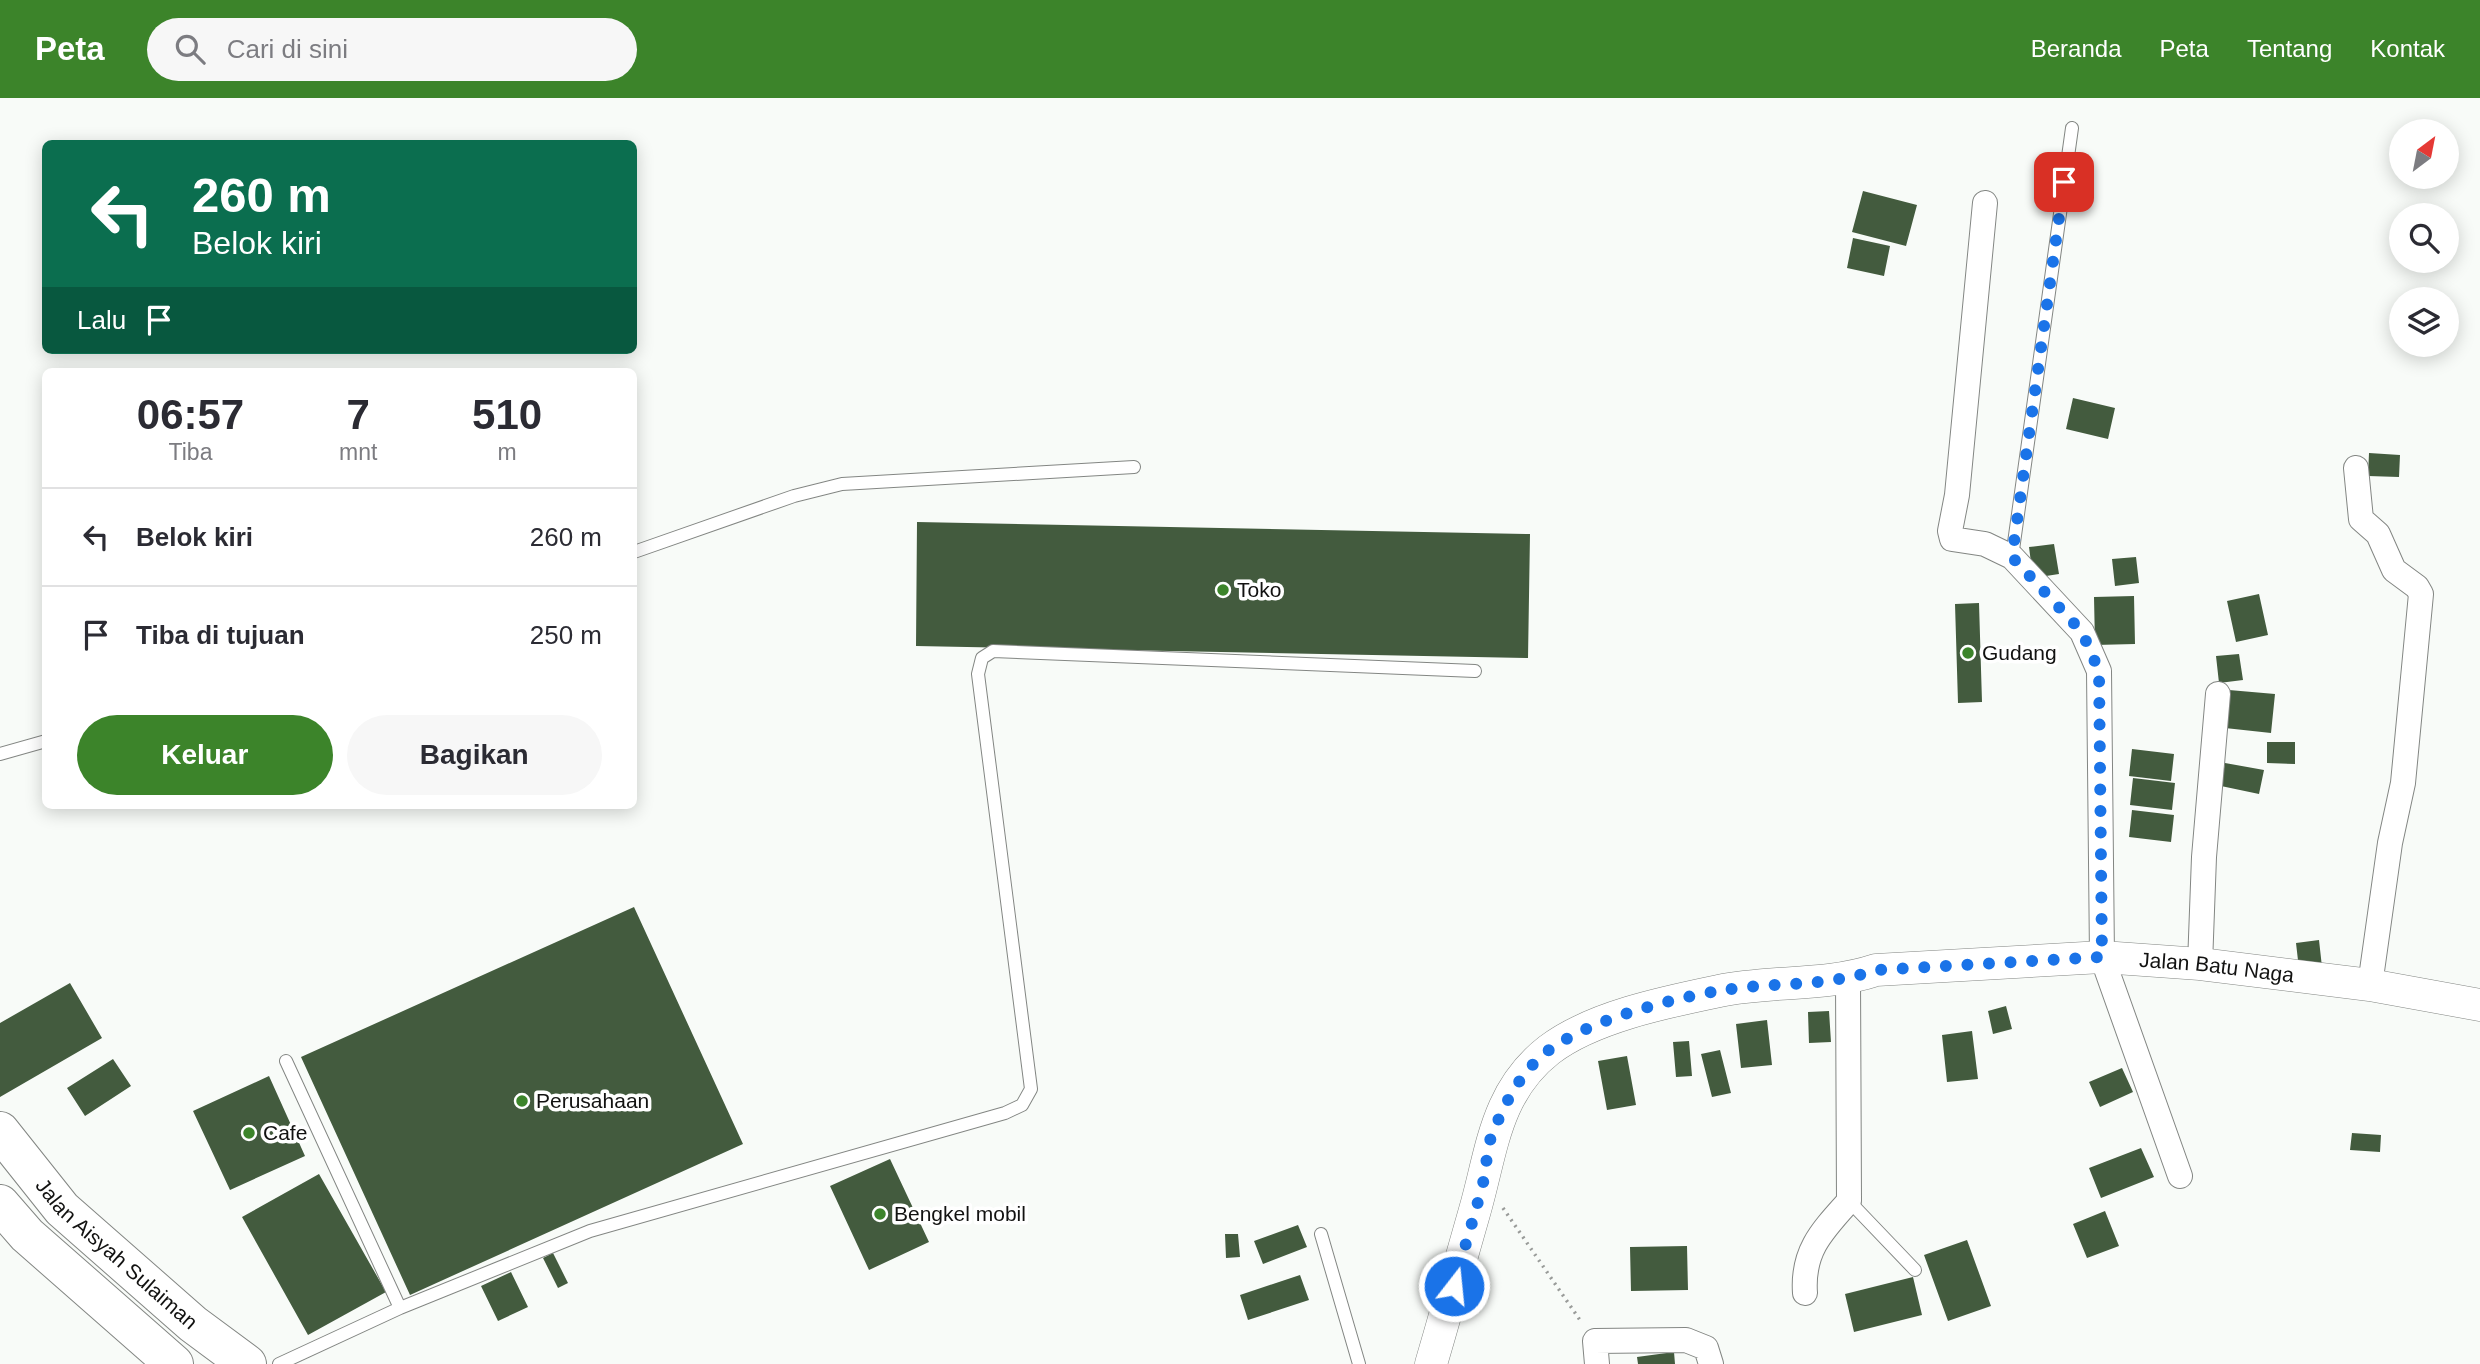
<!DOCTYPE html>
<html lang="id">
<style>
:root{--surface:#fff;--page:#f7f7f7;--text:#2b2b33;--muted:#7c7c81;--line:#e1e1e2;--accent:#3c842a}
body{margin:0;font-family:Helvetica,sans-serif;background:var(--page);color:var(--text);height:100vh;display:flex;flex-direction:column;font-size:26px;white-space:nowrap}
*{box-sizing:border-box;margin:0}
p{font-size:23px;color:var(--muted)}
.icon{flex:none;width:38px;height:38px;fill:none;stroke:currentColor;stroke-width:2;stroke-linecap:round;stroke-linejoin:round}
.map{position:relative;flex:1;overflow:hidden}
.panel{position:absolute;left:42px;top:270px;width:595px;height:441px;display:flex;flex-direction:column;background:var(--surface);border-radius:10px;box-shadow:0 4px 18px #0003}
.panel>*{flex:none}
.top-card{position:absolute;left:42px;top:42px;width:595px;height:214px;border-radius:10px;box-shadow:0 4px 18px #0003;background:#0b6e4f;color:#fff;overflow:hidden}
.needle{width:46px;rotate:32deg}
.controls{position:absolute;left:2389px;top:21px;display:grid;gap:14px}
.controls a{display:grid;place-items:center;width:70px;height:70px;border-radius:50%;background:var(--surface);box-shadow:0 4px 18px #0003;font-size:35px}
.pin{position:absolute;display:grid;place-items:center;width:60px;height:60px;color:#fff;margin:-30px;border-radius:14px;box-shadow:0 4px 10px #0006}
.me{position:absolute;width:77px;margin:-38px;rotate:16deg;stroke-linejoin:round;filter:drop-shadow(0 0 5px #0008)}
.turn{display:flex;align-items:center;gap:24px;height:147px;padding:0 35px;font-size:32px}
.turn .icon{width:91px;height:91px;stroke-width:2.5}
.turn b{display:block;font-size:49px;line-height:60px}
.then{display:flex;align-items:center;height:66px;padding:0 35px;background:#0003;gap:14px;font-size:26px}
.eta{display:flex;justify-content:space-evenly;align-items:center;height:119px;text-align:center}
.eta b{font-size:42px;font-weight:700;line-height:49px}
.primary-button{display:flex;gap:14px;margin-top:auto;padding:14px 35px}
.primary-button a{flex:1;height:80px;border-radius:42px;background:var(--accent);color:#fff;font-size:28px;font-weight:700;line-height:80px;text-align:center}
.primary-button a+a{background:var(--page);color:var(--text)}
ul{padding:0;list-style:none}
li{display:flex;align-items:center;gap:21px;height:98px;padding:0 35px;border-top:2px solid var(--line)}
li div{flex:1}
li b{display:block;font-size:26px}
li em{font-style:normal}
header{display:flex;align-items:center;gap:42px;box-sizing:border-box;height:98px;padding:0 35px;background:var(--accent);color:#fff}
header strong{font-size:33px}
nav{display:flex;gap:38px;margin-inline-start:auto;font-size:24px}
.search{width:490px;height:63px;background:var(--page);display:flex;align-items:center;gap:18px;box-sizing:border-box;padding:0 24px;border-radius:38px;color:var(--muted);font-size:26px}
.map>svg:first-child{display:block}
</style>
<header>
<strong>Peta</strong>
<div class="search"><svg class="icon" aria-label="search" viewBox="0 0 24 24"><circle cx="10" cy="10" r="6"/><path d="M15 15l6 6"/></svg>Cari di sini</div>
<nav><a>Beranda</a><a>Peta</a><a>Tentang</a><a>Kontak</a></nav>
</header>
<div class="map">
<svg width="2480" height="1266" viewBox="0 0 2480 1266">
<rect width="100%" height="100%" fill="#f8fbf8"/>
<path fill="#435b3e" d="M1863,93L1917,107L1906,148L1852,134Z
M1853,140L1890,148L1884,178L1847,170Z
M2073,300L2115,310L2108,341L2066,331Z
M2369,355L2400,357L2399,379L2368,378Z
M917,424L1530,436L1528,560L916,548Z
M2054,446L2059,476L2033,480L2029,449Z
M2136,459L2139,485L2115,488L2112,461Z
M2259,496L2268,537L2236,544L2227,503Z
M2134,498L2135,546L2095,547L2094,499Z
M1979,505L1982,604L1958,605L1955,506Z
M2239,556L2243,582L2219,585L2216,558Z
M2229,592L2275,596L2271,635L2225,630Z
M2267,644H2295V666L2267,665Z
M2132,651L2174,656L2171,683L2129,678Z
M2225,665L2264,672L2259,696L2221,688Z
M2133,680L2175,685L2172,712L2130,707Z
M2132,712L2174,717L2171,744L2129,739Z
M634,809L743,1046L410,1197L301,959Z
M2319,842L2322,869L2299,871L2296,845Z
M70,885L102,940L0,999V925Z
M2006,908L2012,931L1993,936L1988,913Z
M1829,913L1831,944L1809,945L1808,914Z
M1767,922L1772,967L1741,970L1736,926Z
M1972,933L1978,981L1947,984L1942,937Z
M1689,943L1692,978L1676,979L1673,944Z
M1720,952L1731,995L1712,999L1701,956Z
M1627,958L1636,1007L1607,1012L1598,963Z
M113,961L131,988L85,1018L67,990Z
M2122,970L2133,994L2100,1009L2089,984Z
M269,978L305,1058L230,1092L193,1013Z
M2352,1035L2381,1037L2380,1054L2350,1052Z
M2141,1050L2154,1079L2101,1100L2089,1070Z
M890,1061L929,1144L869,1172L830,1088Z
M319,1076L386,1194L308,1237L242,1119Z
M2105,1113L2119,1148L2087,1160L2073,1126Z
M1298,1127L1307,1149L1263,1166L1254,1143Z
M1225,1136H1238L1240,1159L1226,1160Z
M1967,1142L1991,1208L1948,1223L1924,1157Z
M1687,1148L1688,1192L1631,1193L1630,1149Z
M553,1155L568,1185L558,1190L543,1160Z
M511,1174L528,1209L498,1223L481,1188Z
M1300,1177L1309,1202L1248,1222L1240,1197Z
M1913,1179L1922,1217L1854,1234L1845,1196Z
M1674,1254L1675,1266H1638L1637,1259Z"/>
<g fill="none" stroke-linecap="round" stroke-linejoin="round">
<defs>
<path id="service" d="M634,454L794,398L842,386L1134,369
M2012,459L2072,30
M0,656L46,643
M286,963L400,1210
M1849,1103L1915,1172
M1321,1136L1359,1266
M279,1266L400,1210L590,1133L1005,1015L1022,1007L1031,991L978,576L982,560L993,553L1475,573"/>
<path id="minor" d="M1985,105L1957,397L1950,433L1952,441L1985,446L2012,459L2082,534L2099,573L2102,859L2180,1078
M2356,370L2361,421L2378,436L2394,472L2417,489L2421,496L2403,685L2390,745L2370,887
M2200,866L2204,759L2218,596
M1805,1195C1802,1153 1822,1133 1849,1103L1848,881
M1597,1266L1595,1243L1686,1242L1706,1250L1711,1266"/>
<g id="tertiary">
<path id="s1" d="M1431,1266C1446,1215 1460,1164 1475,1112C1492,1053 1495,994 1549,952C1592,919 1666,904 1719,893C1771,882 1825,889 1876,872L2102,859L2200,866L2370,887L2480,907"/>
</g>
<g id="trunk">
<path id="s2" d="M0,1033L62,1111L193,1226L247,1266"/>
<path d="M0,1106L27,1137L174,1266"/>
</g>
</defs>
<use href="#service" stroke="#838683" stroke-width="14"/>
<use href="#minor" stroke="#838683" stroke-width="26"/>
<use href="#tertiary" stroke="#838683" stroke-width="33"/>
<use href="#trunk" stroke="#838683" stroke-width="40"/>
<path stroke="#999b99" stroke-width="3.5" stroke-dasharray="2 5" stroke-linecap="butt" d="M1503,1110L1582,1225"/>
<use href="#service" stroke="#fff" stroke-width="12"/>
<use href="#minor" stroke="#fff" stroke-width="24"/>
<use href="#tertiary" stroke="#fff" stroke-width="32"/>
<use href="#trunk" stroke="#fff" stroke-width="38"/>
</g>
<g fill="none" stroke-linecap="round" stroke-linejoin="round">
<path stroke="#1a73e8" stroke-width="12" stroke-dasharray="0 21.6" d="M1454,1188C1463,1154 1474,1120 1483,1085C1487,1069 1486,1050 1493,1034C1506,1003 1522,972 1549,952C1591,921 1674,900 1724,892C1775,884 1827,889 1876,872L2102,859L2099,573L2082,534L2012,459L2064,84"/>
</g>
<g fill="#3c842a" stroke="#fff" stroke-width="2.5">
<circle cx="1223" cy="492" r="7"/>
<circle cx="1968" cy="555" r="7"/>
<circle cx="522" cy="1003" r="7"/>
<circle cx="249" cy="1035" r="7"/>
<circle cx="880" cy="1116" r="7"/>
</g>
<g text-anchor="middle" stroke-width="7" stroke-linejoin="round" paint-order="stroke">
<g font-size="21" fill="#121211" stroke="#fff" text-anchor="start">
<text x="1237" y="499">Toko</text>
<text x="1982" y="562">Gudang</text>
<text x="536" y="1010">Perusahaan</text>
<text x="263" y="1042">Cafe</text>
<text x="894" y="1123">Bengkel mobil</text>
</g>
<g font-size="21" fill="#121211" stroke="#fff">
<text dy="7" stroke="none"><textPath href="#s1" startOffset="1022">Jalan Batu Naga</textPath></text>
<text dy="7" stroke="none"><textPath href="#s2" startOffset="170">Jalan Aisyah Sulaiman</textPath></text>
</g>
</g>
</svg>
<div class="controls">
<a><svg class="needle" viewBox="-14 -14 28 28"><path d="M0-13l5 13h-10z" fill="#e53935"/><path d="M0 13l5-13h-10z" fill="#7c7c81"/></svg></a>
<a><svg class="icon" aria-label="search" viewBox="0 0 24 24"><circle cx="10" cy="10" r="6"/><path d="M15 15l6 6"/></svg></a>
<a><svg class="icon" aria-label="layers" viewBox="0 0 24 24"><path d="M12 4l9 5-9 5-9-5zM3 14l9 5 9-5"/></svg></a>
</div>
<div class="pin" style="left:2064px;top:84px;background:#d93025"><svg class="icon" aria-label="arrive" viewBox="0 0 24 24"><path d="M6 21V4h12l-3 4 3 4H6"/></svg></div>
<svg class="me" style="left:1454px;top:1188px" viewBox="-20 -20 40 40"><circle r="17" fill="#1a73e8" stroke="#fff" stroke-width="3"/><path d="M0-11L8 9 0 5-8 9z" fill="#fff"/></svg>
<div class="top-card">
<div class="turn"><svg class="icon" aria-label="left" viewBox="0 0 24 24"><path d="M17 20v-9H6M10 6l-5 5 5 5"/></svg><div><b>260 m</b>Belok kiri</div></div>
<div class="then">Lalu<svg class="icon" aria-label="arrive" viewBox="0 0 24 24"><path d="M6 21V4h12l-3 4 3 4H6"/></svg></div>
</div>
<section class="panel">
<div class="eta">
<div><b>06:57</b><p>Tiba</p></div>
<div><b>7</b><p>mnt</p></div>
<div><b>510</b><p>m</p></div>
</div>
<ul>
<li><svg class="icon" aria-label="left" viewBox="0 0 24 24"><path d="M17 20v-9H6M10 6l-5 5 5 5"/></svg><div><b>Belok kiri</b></div><em>260 m</em></li>
<li><svg class="icon" aria-label="arrive" viewBox="0 0 24 24"><path d="M6 21V4h12l-3 4 3 4H6"/></svg><div><b>Tiba di tujuan</b></div><em>250 m</em></li>
</ul>
<div class="primary-button"><a>Keluar</a><a>Bagikan</a></div>
</section>
</div>
